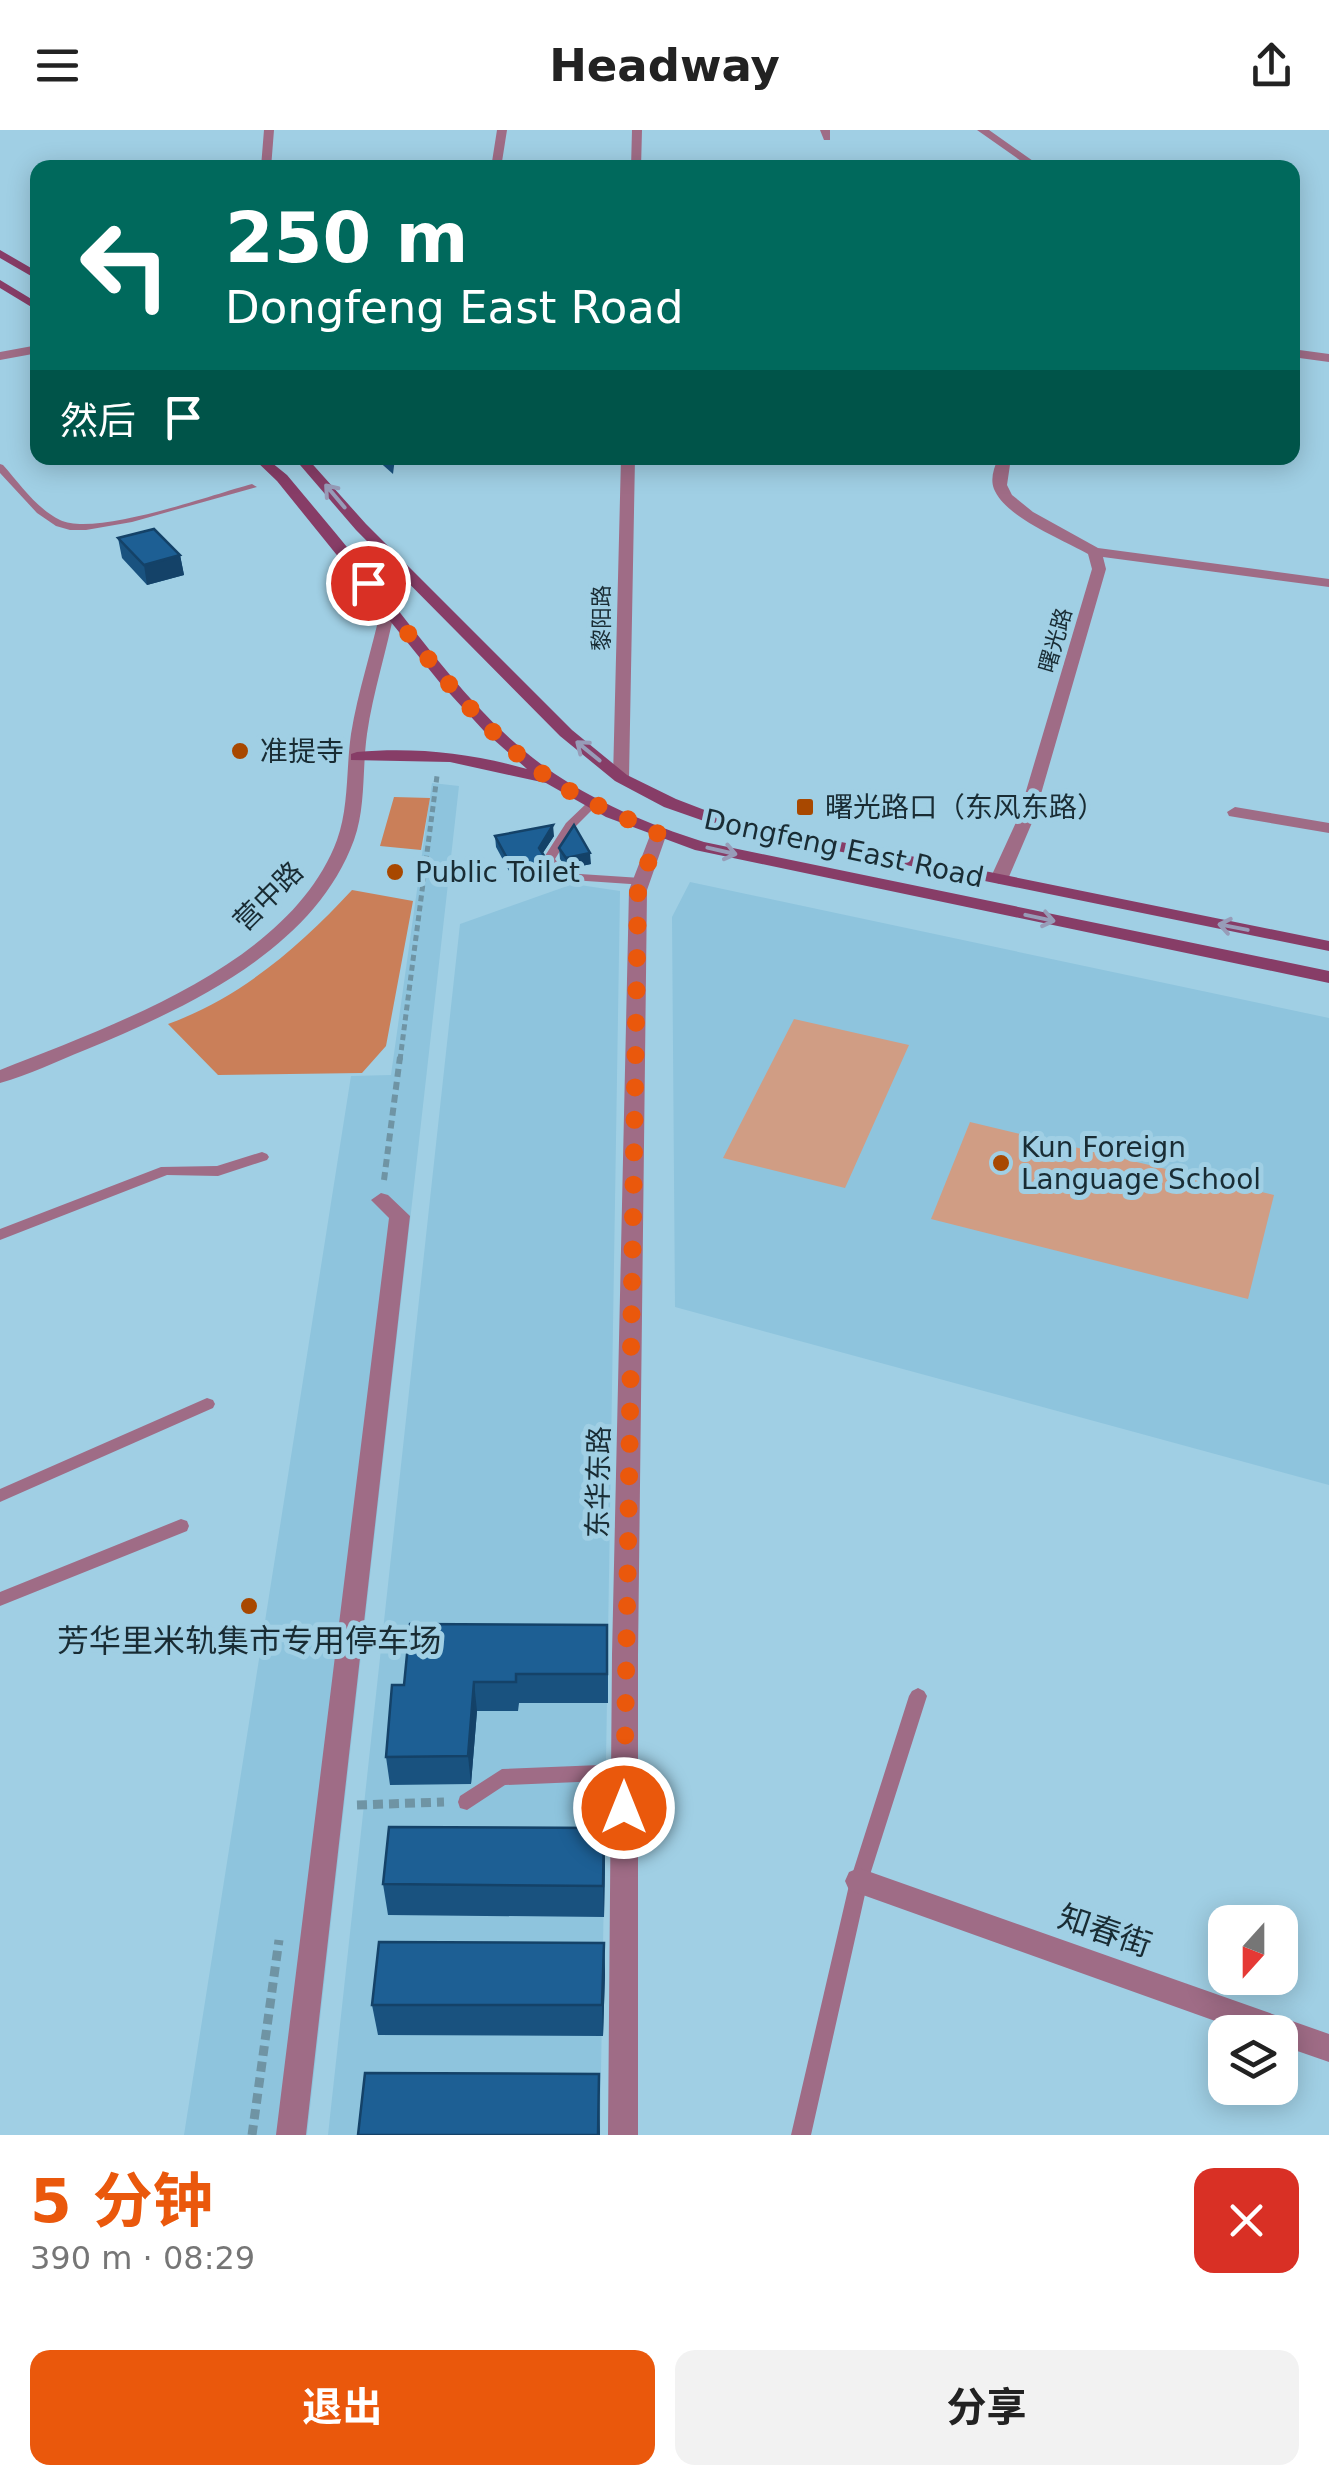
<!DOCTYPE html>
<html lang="zh">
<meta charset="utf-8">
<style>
:root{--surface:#fff;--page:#f2f2f2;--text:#222;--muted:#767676;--accent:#ea580c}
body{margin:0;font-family:"DejaVu Sans","Noto Sans SC",sans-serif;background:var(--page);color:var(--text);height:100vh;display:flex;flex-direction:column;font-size:38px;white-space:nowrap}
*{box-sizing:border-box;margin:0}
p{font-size:32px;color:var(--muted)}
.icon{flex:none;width:55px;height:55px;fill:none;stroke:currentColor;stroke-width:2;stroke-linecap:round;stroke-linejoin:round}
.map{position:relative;height:2005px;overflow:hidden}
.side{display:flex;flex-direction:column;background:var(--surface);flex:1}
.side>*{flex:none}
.hud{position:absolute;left:30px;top:30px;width:1270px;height:305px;border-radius:20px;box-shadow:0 5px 25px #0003;background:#00695c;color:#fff;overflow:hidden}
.needle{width:65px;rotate:201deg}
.controls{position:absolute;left:1208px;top:1775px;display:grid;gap:20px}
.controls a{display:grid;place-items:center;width:90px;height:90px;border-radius:20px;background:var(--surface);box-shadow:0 5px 25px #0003;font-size:50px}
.pin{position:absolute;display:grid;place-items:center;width:85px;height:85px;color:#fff;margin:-42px;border:5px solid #fff;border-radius:50%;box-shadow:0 2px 10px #0007}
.me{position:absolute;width:110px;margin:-55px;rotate:0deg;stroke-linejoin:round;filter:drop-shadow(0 0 8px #0008)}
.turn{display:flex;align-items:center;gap:35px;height:210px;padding:0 30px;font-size:45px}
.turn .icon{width:130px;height:130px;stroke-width:2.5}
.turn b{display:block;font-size:70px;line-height:85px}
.then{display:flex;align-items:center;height:95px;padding:0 30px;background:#0003;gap:20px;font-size:38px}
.round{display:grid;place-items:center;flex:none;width:105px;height:105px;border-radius:20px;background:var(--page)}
.overview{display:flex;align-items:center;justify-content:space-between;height:170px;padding:0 30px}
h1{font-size:60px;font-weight:700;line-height:75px;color:var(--accent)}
.primary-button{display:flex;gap:20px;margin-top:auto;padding:20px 30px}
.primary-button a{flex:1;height:115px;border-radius:20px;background:var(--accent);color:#fff;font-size:40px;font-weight:700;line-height:115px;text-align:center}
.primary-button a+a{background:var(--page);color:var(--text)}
header{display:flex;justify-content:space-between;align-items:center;height:130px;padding:0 30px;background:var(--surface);font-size:45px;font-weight:700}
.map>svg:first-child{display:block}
</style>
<header><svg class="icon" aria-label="menu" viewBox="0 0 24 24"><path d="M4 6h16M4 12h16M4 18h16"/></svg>Headway<svg class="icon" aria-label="share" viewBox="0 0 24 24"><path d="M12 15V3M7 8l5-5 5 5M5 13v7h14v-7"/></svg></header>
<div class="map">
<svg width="1329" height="2005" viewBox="0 0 1329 2005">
<rect width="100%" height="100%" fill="#a0cfe4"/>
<path fill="#8ec4dd" d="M432,653L459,656L307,2005H184L351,946L391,945Z
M690,752L1329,888V1355L675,1177L672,787Z
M573,754L620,761L600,2005H328L460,794Z"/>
<path fill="#d09d84" d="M794,889L909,915L845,1058L723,1028Z
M970,992L1274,1065L1248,1169L931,1089Z"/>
<path fill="#ca7f59" d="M394,667L430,668L421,720L380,716Z
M352,760L413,771L386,916L362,943L218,945L168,894C242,867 300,816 352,760Z"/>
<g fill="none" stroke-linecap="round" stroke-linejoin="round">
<path stroke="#6f94a4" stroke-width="5" stroke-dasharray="6 4" stroke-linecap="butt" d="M400,930L437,646"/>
<path stroke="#6f94a4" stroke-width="6" stroke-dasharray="8 5" stroke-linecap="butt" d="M384,1050L400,927"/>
<path stroke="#6f94a4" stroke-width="9" stroke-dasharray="10 6" stroke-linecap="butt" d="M357,1675L444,1672
M252,2005L279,1810"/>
<path fill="#9f6c86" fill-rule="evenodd" d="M0,334L3,335C20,354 36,378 60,390C95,407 211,365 252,354L257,357L132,392L86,400H70L56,396L37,383L0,343Z
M593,670L599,673L575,697L555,729L565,743L641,748L645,749L647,752L645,755L557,749L543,729L566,693L589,671Z
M262,1022L267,1024L269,1027L267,1030L218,1046L167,1045L0,1110V1099L161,1037L217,1036Z
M207,1268L213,1270L215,1274L213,1278L0,1372V1359Z
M181,1389L187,1391L189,1396L187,1401L0,1476V1462Z
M918,1558L924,1561L927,1566L868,1751L811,2005H791L850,1751L909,1566L912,1561Z
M625,1634L631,1636L634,1642L631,1648L625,1650L505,1655L467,1680L460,1678L458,1672L460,1666L502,1639Z"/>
<path fill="#9f6c86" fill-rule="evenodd" d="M381,1063L388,1065L410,1086L306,2005H276L389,1088L371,1070Z"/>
<path fill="#9f6c86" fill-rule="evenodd" d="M264,0H274L271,38L261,37Z
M497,0H507L501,38H491Z
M632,0H642L641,38H631Z
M820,0H830V10H824Z
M977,0H989L1043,38H1031Z
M38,215V223L0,230V222Z
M1292,219L1329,224V232L1292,227Z
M621,328H635L629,648L621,653L613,648Z
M998,328H1011L1007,355L1012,365L1033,382L1098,418L1329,449V457L1103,427L1106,439L1034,688L1008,749L999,754L990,749L1018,688L1092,439L1088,424C1062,409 1006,388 994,359C990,349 994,338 998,328Z
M1235,677L1329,693V703L1229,686L1227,682Z
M659,698L667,703L647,760L638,1525V2005H608L612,1525L629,760L651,703Z
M859,1738L1329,1904V1932L1280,1915V1902H1246L849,1760L845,1751L849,1742Z"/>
<path fill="#9f6c86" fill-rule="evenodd" d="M388,474L395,478C387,520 373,562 367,604C362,639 366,677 354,710C314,820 186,878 85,920C57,931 29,945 0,953V940C113,895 291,834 337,710C349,677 346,639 351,604C358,561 372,520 381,478Z"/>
<path fill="#873d67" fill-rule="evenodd" d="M0,120L38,142V150L0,128Z
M0,150L38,173V181L0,158Z
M253,328H266L287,345C323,388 359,431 394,475C440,533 485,594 545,637C594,672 648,694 704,712L1329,841V853L695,720L606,687L546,653L450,632L351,630V624L357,622C415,617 471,623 527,639L484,601L441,554L277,351Z
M294,328H307L366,394L572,600L627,645L676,669L728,689L1329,811V821L724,698L664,677L615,651L560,606L356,400Z"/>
</g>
<path fill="#19527f" d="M375,328H395L393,344Z
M118,408L180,425L184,445L147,455L122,428Z
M495,706H554L542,724L548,732V743L514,750L496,717Z
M559,718L591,734L567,739L560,729Z
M608,1524V1573H519L518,1581H477L471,1654L390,1655L386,1627L404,1555Z
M605,1730L604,1787L388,1785L383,1754Z
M604,1813L605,1844L603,1906L378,1905L372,1875Z"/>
<path fill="#144268" d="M180,425L184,445L147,455L144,435Z
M553,695L554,706L539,729V718Z
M590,723L591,734L567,739L566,728Z
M548,732V743L514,750L513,739Z
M474,1552L477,1581L471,1654L468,1626Z
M604,1698L605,1730L604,1787L603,1756Z
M604,1813L605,1844L603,1906L602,1875Z
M599,1944L600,2005H598Z"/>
<path fill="#1d5f94" stroke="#144268" stroke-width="2.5" d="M154,399L180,425L144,435L118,408Z
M553,695L539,718L548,732L513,739L495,706Z
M574,695L590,723L566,728L559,718Z
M410,1494L607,1495V1544H516V1552H474L468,1626L386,1627L392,1555H404Z
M389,1697L604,1698L603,1756L383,1754Z
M379,1812L604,1813L602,1875H372Z
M365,1943L599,1944L598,2005H358Z"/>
<defs><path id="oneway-shaft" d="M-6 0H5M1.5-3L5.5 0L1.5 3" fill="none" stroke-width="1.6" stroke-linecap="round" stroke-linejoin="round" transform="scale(2.5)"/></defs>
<g stroke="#979cb8">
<use href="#oneway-shaft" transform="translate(335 366) rotate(-130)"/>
<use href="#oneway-shaft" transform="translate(588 621) rotate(-141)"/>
<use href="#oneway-shaft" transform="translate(722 721) rotate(13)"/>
<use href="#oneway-shaft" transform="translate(1040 788) rotate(12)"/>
<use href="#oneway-shaft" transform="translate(1233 797) rotate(-169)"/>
</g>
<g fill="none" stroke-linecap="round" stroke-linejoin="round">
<path stroke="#ea580c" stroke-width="18" stroke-dasharray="0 32.4" d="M368,453C427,525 482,608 563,657C593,675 627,688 659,704L638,760L624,1678"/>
</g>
<g fill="#a84800" stroke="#a0cfe4" stroke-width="4">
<circle cx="240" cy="621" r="10"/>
<rect x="795" y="667" width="20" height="20" rx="5"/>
<circle cx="395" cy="742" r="10"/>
<circle cx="1001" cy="1033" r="10"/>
<circle cx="249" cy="1476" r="10"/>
</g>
<g text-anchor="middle" stroke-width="10" stroke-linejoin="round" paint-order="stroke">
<g font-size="22" fill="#192c34" stroke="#a0cfe4">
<text transform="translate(601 488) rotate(-90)" y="8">黎阳路</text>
<text transform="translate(1055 510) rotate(-74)" y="8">曙光路</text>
</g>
<g font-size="28" fill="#192c34" stroke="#a0cfe4" text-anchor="start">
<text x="260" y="631">准提寺</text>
<text x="825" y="687">曙光路口（东风东路）</text>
<text x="415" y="752">Public Toilet</text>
<text x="1021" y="1027">Kun Foreign<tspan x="1021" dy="32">Language School</tspan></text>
</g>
<g font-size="28" fill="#192c34" stroke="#a0cfe4">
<text transform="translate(844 718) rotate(12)" y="10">Dongfeng East Road</text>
<text transform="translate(268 766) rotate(-45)" y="10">营中路</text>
<text transform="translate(598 1352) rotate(-89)" y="10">东华东路</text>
</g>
<g font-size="32" fill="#192c34" stroke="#a0cfe4">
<text x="249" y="1522">芳华里米轨集市专用停车场</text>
</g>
<g font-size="32" fill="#192c34" stroke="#a0cfe4">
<text transform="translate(1105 1801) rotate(19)" y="11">知春街</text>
</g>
</g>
</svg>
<div class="controls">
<a><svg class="needle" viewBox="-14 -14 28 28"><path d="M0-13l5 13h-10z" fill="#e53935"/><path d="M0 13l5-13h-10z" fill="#767676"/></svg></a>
<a><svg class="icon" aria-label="layers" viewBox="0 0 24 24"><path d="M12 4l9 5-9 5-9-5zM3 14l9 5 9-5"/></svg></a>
</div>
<div class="pin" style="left:368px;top:453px;background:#d93025"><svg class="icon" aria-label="arrive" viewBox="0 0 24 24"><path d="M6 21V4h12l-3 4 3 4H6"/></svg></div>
<svg class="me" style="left:624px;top:1678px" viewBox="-20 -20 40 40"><circle r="17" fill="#ea580c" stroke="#fff" stroke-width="3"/><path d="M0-11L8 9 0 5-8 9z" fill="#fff"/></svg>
<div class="hud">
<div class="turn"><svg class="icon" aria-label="left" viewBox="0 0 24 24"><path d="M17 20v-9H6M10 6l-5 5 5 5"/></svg><div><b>250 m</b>Dongfeng East Road</div></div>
<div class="then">然后<svg class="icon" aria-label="arrive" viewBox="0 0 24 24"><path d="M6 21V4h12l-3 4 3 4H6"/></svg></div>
</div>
</div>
<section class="side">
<div class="overview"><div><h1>5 分钟</h1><p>390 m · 08:29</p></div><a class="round" style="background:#d93025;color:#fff"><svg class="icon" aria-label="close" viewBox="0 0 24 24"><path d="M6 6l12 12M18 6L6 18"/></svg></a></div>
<div class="primary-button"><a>退出</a><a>分享</a></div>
</section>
